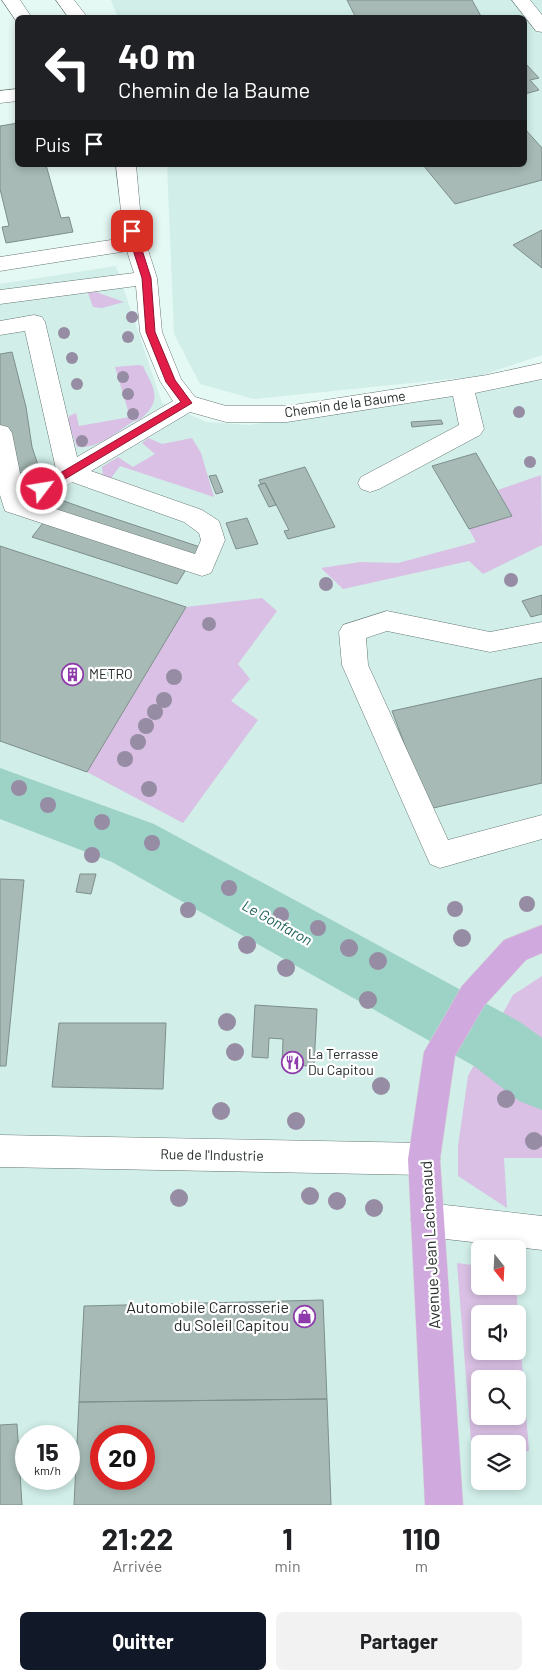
<!DOCTYPE html>
<html lang="fr">
<meta charset="utf-8">
<style>
:root{--surface:#fff;--page:#f2f2f2;--text:#202124;--muted:#757577;--accent:#111827}
body{margin:0;font-family:Barlow,sans-serif;background:var(--page);color:var(--text);height:100vh;display:flex;flex-direction:column;font-size:19px;white-space:nowrap}
*{box-sizing:border-box;margin:0}
p{font-size:16px;color:var(--muted)}
.icon{flex:none;width:28px;height:28px;fill:none;stroke:currentColor;stroke-width:2;stroke-linecap:round;stroke-linejoin:round}
.map{position:relative;height:1505px;overflow:hidden}
.drawer{display:flex;flex-direction:column;background:var(--surface);flex:1}
.drawer>*{flex:none}
.banner{position:absolute;left:15px;top:15px;width:512px;height:152px;border-radius:8px;box-shadow:0 2px 8px #0003;background:#202124;color:#fff;overflow:hidden}
.needle{width:32px;rotate:162deg}
.tools{position:absolute;left:471px;top:1240px;display:grid;gap:10px}
.tools a{display:grid;place-items:center;width:55px;height:55px;border-radius:8px;background:var(--surface);box-shadow:0 2px 8px #0003;font-size:25px}
.speed{position:absolute;left:15px;top:1425px;display:flex;gap:10px;font-size:25px;font-weight:700;text-align:center}
.speed>*{display:grid;place-content:center;width:65px;height:65px;border-radius:50%;background:var(--surface);box-shadow:0 2px 8px #0003;line-height:1}
.speed small{font-size:12px;font-weight:400}
.speed .limit{border:8px solid #d22;background:#fff;color:#111}
.pin{position:absolute;display:grid;place-items:center;width:42px;height:42px;color:#fff;margin:-21px;border-radius:10px;box-shadow:0 2px 8px #0006}
.me{position:absolute;width:55px;margin:-28px;rotate:59deg;stroke-linejoin:round;filter:drop-shadow(0 0 4px #0008)}
.turn{display:flex;align-items:center;gap:18px;height:105px;padding:0 20px;font-size:22px}
.turn .icon{width:65px;height:65px;stroke-width:2.5}
.turn b{display:block;font-size:35px;line-height:42px}
.then{display:flex;align-items:center;height:48px;padding:0 20px;background:#0003;gap:10px;font-size:19px}
.eta{display:flex;justify-content:space-evenly;align-items:center;height:85px;text-align:center}
.eta b{font-size:30px;font-weight:700;line-height:35px}
.button{display:flex;gap:10px;margin-top:auto;padding:10px 20px}
.button a{flex:1;height:58px;border-radius:8px;background:var(--accent);color:#fff;font-size:20px;font-weight:700;line-height:58px;text-align:center}
.button a+a{background:var(--page);color:var(--text)}
.map>svg:first-child{display:block}
</style>
<div class="map">
<svg width="542" height="1505" viewBox="0 0 542 1505">
<rect width="100%" height="100%" fill="#e4f8f4"/>
<path fill="#d1eee8" fill-rule="evenodd" d="M111,0H542V355L480,376L254,399L200,384L174,334L167,165H525V18H118Z
M116,266L162,403L207,422L249,425L542,380V1505H0V284ZM480,1249H518V1286H480ZM480,1314H518V1351H480ZM480,1379H518V1416H480ZM26,1436H69V1479H26ZM101,1436H144V1479H101ZM480,1444H518V1481H480Z"/>
<path fill="#d9c0e4" fill-rule="evenodd" d="M96,292L124,302L102,308L93,307L88,293Z
M138,365L143,366C151,384 162,396 147,413C142,418 140,420 134,421C116,432 99,449 77,447L68,422L69,416L76,413L79,426L130,417L115,367Z
M148,438L162,444L192,438L201,453L214,497L120,466L109,481L103,476L102,467L118,457L133,467L155,454L142,443Z
M541,475L542,545L483,574L469,561L343,589L321,568L360,562L398,563L476,542L469,529L512,516L498,490Z
M262,598L277,611L238,664L250,679L231,701L258,720L183,823L87,772L186,607Z
M542,976V1158H504L507,1208L458,1176V1146L468,1076L513,995Z
M457,1263L480,1266V1286H516L529,1451L518,1452V1444H480V1454H472ZM480,1314H518V1351H480ZM480,1379H518V1416H480Z"/>
<g fill="none" stroke-linecap="round" stroke-linejoin="round">
<path fill="#9dd2c7" fill-rule="evenodd" d="M0,768L154,824L520,1022L542,1038V1110L519,1101L474,1066L112,862L0,819Z"/>
</g>
<path fill="#a7bab6" stroke="#7d8f8c" fill-rule="evenodd" d="M347,0H472L482,18H356Z
M525,63L539,78L530,80L539,90L525,94Z
M18,123V165H46L61,218L69,217L73,232L6,243L2,227L9,226L0,189V126Z
M525,129L542,148V180L455,204L423,165H525Z
M542,230V268L513,245Z
M12,352L26,407L32,447L39,468L0,478V354Z
M441,420L443,424L412,427L411,422Z
M476,453L512,516L469,529L432,466Z
M305,467L335,527L288,539L284,531L289,530L265,483L261,484L259,480Z
M216,475L223,492L216,494L209,476Z
M265,483L276,505L269,507L258,485Z
M61,500L95,512L200,547L177,584L32,537Z
M247,518L258,544L236,549L226,523Z
M0,546L186,607L87,772L0,741Z
M542,595V614L531,617L522,601Z
M542,678V783L429,809L392,711Z
M80,874H96L91,894L76,892Z
M0,879L24,880L6,1066H0Z
M255,1005L317,1009L314,1066L282,1065L283,1039L269,1038L268,1058L252,1057Z
M59,1023H166L163,1089L52,1087Z
M323,1300L327,1399L79,1402L84,1306Z
M327,1399L331,1505H74L79,1402ZM101,1436H144V1479H101Z
M17,1424L22,1505H0V1425Z"/>
<g fill="none" stroke-linecap="round" stroke-linejoin="round">
<defs>
<path id="minor" d="M2,0H20L32,18H18L17,22Z
M56,0H74L88,18H69Z
M512,0H530L542,15V32L536,31Z
M18,89V101L0,103V91Z
M116,165H136L142,231L157,278L162,332L181,379L195,397L226,406H287L487,375L542,363V379L475,393L484,429L480,435L379,489L370,492L361,489L358,483L361,477L459,425L453,396L287,422H226L190,412L91,471L202,510L219,521L225,540L211,573L202,576L5,511L0,495V425L8,427L12,433L23,488L56,469L25,331L0,335V321L34,315L42,317L45,322L77,457L173,401L160,381L140,332L136,286L0,304V290L134,273L127,251L0,271V257L124,238ZM72,482L184,522L199,533L201,540L195,554L37,503Z
M387,611L490,632L542,622V642L490,652L387,631L366,638L368,665L448,840L542,815V839L440,868L430,864L342,665L339,632L343,625Z
M0,1135L424,1143L436,1147L440,1159L436,1171L424,1175L0,1167Z
M428,1203L542,1216V1250L428,1237L416,1232L411,1220L416,1208Z"/>
<path id="major" d="M542,925V953L526,960L484,1006L455,1056L440,1159L463,1505H425L408,1159L424,1052L462,986L504,940Z"/>
</defs>
<use href="#minor" stroke="#677875" stroke-width="1"/>
<use href="#major" stroke="#d4d5d5" stroke-width="1"/>
<use href="#minor" fill="#fff" fill-rule="evenodd"/>
<use href="#major" fill="#d0aade" fill-rule="evenodd"/>
</g>
<g fill="#968ca4">
<circle cx="132" cy="317" r="6"/>
<circle cx="64" cy="333" r="6"/>
<circle cx="128" cy="337" r="6"/>
<circle cx="72" cy="358" r="6"/>
<circle cx="123" cy="377" r="6"/>
<circle cx="77" cy="384" r="6"/>
<circle cx="128" cy="394" r="6"/>
<circle cx="519" cy="412" r="6"/>
<circle cx="133" cy="414" r="6"/>
<circle cx="82" cy="441" r="6"/>
<circle cx="530" cy="462" r="6"/>
<circle cx="38" cy="475" r="6"/>
<circle cx="511" cy="580" r="7"/>
<circle cx="326" cy="584" r="7"/>
<circle cx="209" cy="624" r="7"/>
<circle cx="174" cy="677" r="8"/>
<circle cx="164" cy="700" r="8"/>
<circle cx="155" cy="712" r="8"/>
<circle cx="146" cy="726" r="8"/>
<circle cx="138" cy="742" r="8"/>
<circle cx="125" cy="759" r="8"/>
<circle cx="19" cy="788" r="8"/>
<circle cx="149" cy="789" r="8"/>
<circle cx="48" cy="805" r="8"/>
<circle cx="102" cy="822" r="8"/>
<circle cx="152" cy="843" r="8"/>
<circle cx="92" cy="855" r="8"/>
<circle cx="229" cy="888" r="8"/>
<circle cx="527" cy="904" r="8"/>
<circle cx="455" cy="909" r="8"/>
<circle cx="188" cy="910" r="8"/>
<circle cx="281" cy="915" r="8"/>
<circle cx="318" cy="928" r="8"/>
<circle cx="462" cy="938" r="9"/>
<circle cx="247" cy="945" r="9"/>
<circle cx="349" cy="948" r="9"/>
<circle cx="378" cy="961" r="9"/>
<circle cx="286" cy="968" r="9"/>
<circle cx="368" cy="1000" r="9"/>
<circle cx="227" cy="1022" r="9"/>
<circle cx="235" cy="1052" r="9"/>
<circle cx="381" cy="1086" r="9"/>
<circle cx="506" cy="1099" r="9"/>
<circle cx="221" cy="1111" r="9"/>
<circle cx="296" cy="1121" r="9"/>
<circle cx="534" cy="1141" r="9"/>
<circle cx="310" cy="1196" r="9"/>
<circle cx="179" cy="1198" r="9"/>
<circle cx="337" cy="1201" r="9"/>
<circle cx="374" cy="1208" r="9"/>
</g>
<path fill="#e11d48" stroke="#92132f" d="M132,228L136,231L151,278L155,332L175,380L192,403L45,491H38V486L181,402L166,382L146,332L142,278L127,231Z"/>
<defs>
<symbol id="building-ring" viewBox="-11 -11 22 22"><circle r="9.5" fill="#fff" stroke="#8e3cab" stroke-width="1.5"/><path d="M-4-6H4V6H1V3H-1V6H-4ZM-2.5-4.3h1.7v1.8h-1.7ZM.8-4.3h1.7v1.8H.8ZM-2.5-1h1.7V.8h-1.7ZM.8-1h1.7V.8H.8Z" fill="#8e3cab"/></symbol>
<symbol id="restaurant-ring" viewBox="-11 -11 22 22"><circle r="9.5" fill="#fff" stroke="#8e3cab" stroke-width="1.5"/><path d="M-5-6h1v4h1v-4h1v4h1v-4h1v5L-1.5 .5V6h-2V.5L-5-1ZM5-6V6H3V1.5H1.5Q1.5-4 5-6Z" fill="#8e3cab"/></symbol>
<symbol id="shop-ring" viewBox="-11 -11 22 22"><circle r="9.5" fill="#fff" stroke="#8e3cab" stroke-width="1.5"/><path d="M-5-2.5h2.3a2.7 3.5 0 0 1 5.4 0H5L5.5 6h-11ZM-1.5-2.5h3a1.5 2.3 0 0 0-3 0Z" fill="#8e3cab"/></symbol>
</defs>
<g fill-rule="evenodd">
<use href="#building-ring" x="60" y="662" width="25" height="25"/>
<use href="#restaurant-ring" x="280" y="1050" width="25" height="25"/>
<use href="#shop-ring" x="292" y="1304" width="25" height="25"/>
</g>
<g text-anchor="middle" stroke-width="4.5" stroke-linejoin="round" paint-order="stroke">
<g font-size="14" fill="#262d2c" stroke="#fff">
<text transform="translate(345 404) rotate(-8)" y="5">Chemin de la Baume</text>
<text transform="translate(212 1155) rotate(1)" y="5">Rue de l'Industrie</text>
</g>
<g font-size="14" fill="#262d2c" stroke="#fff" text-anchor="start">
<text x="89" y="679">METRO</text>
<text x="308" y="1059">La Terrasse<tspan x="308" dy="16">Du Capitou</tspan></text>
</g>
<g font-size="15" font-style="italic" fill="#1f6258" stroke="#fff">
<text transform="translate(277 923) rotate(29)" y="5">Le Gonfaron</text>
</g>
<g font-size="16" fill="#262d2c" stroke="#fff">
<text transform="translate(430 1245) rotate(-93)" y="6">Avenue Jean Lachenaud</text>
</g>
<g font-size="16" fill="#262d2c" stroke="#fff" text-anchor="end">
<text x="289" y="1313">Automobile Carrosserie<tspan x="289" dy="18">du Soleil Capitou</tspan></text>
</g>
</g>
</svg>
<div class="tools">
<a><svg class="needle" viewBox="-14 -14 28 28"><path d="M0-13l5 13h-10z" fill="#e53935"/><path d="M0 13l5-13h-10z" fill="#757577"/></svg></a>
<a><svg class="icon" aria-label="sound" viewBox="0 0 24 24"><path d="M4 9h4l5-4v14l-5-4H4zM17 9q2 3 0 6"/></svg></a>
<a><svg class="icon" aria-label="search" viewBox="0 0 24 24"><circle cx="10" cy="10" r="6"/><path d="M15 15l6 6"/></svg></a>
<a><svg class="icon" aria-label="layers" viewBox="0 0 24 24"><path d="M12 4l9 5-9 5-9-5zM3 14l9 5 9-5"/></svg></a>
</div>
<div class="speed"><div>15<small>km/h</small></div><div class="limit">20</div></div>
<div class="pin" style="left:132px;top:231px;background:#d93025"><svg class="icon" aria-label="arrive" viewBox="0 0 24 24"><path d="M6 21V4h12l-3 4 3 4H6"/></svg></div>
<svg class="me" style="left:42px;top:489px" viewBox="-20 -20 40 40"><circle r="17" fill="#e11d48" stroke="#fff" stroke-width="3"/><path d="M0-11L8 9 0 5-8 9z" fill="#fff"/></svg>
<div class="banner">
<div class="turn"><svg class="icon" aria-label="left" viewBox="0 0 24 24"><path d="M17 20v-9H6M10 6l-5 5 5 5"/></svg><div><b>40 m</b>Chemin de la Baume</div></div>
<div class="then">Puis<svg class="icon" aria-label="arrive" viewBox="0 0 24 24"><path d="M6 21V4h12l-3 4 3 4H6"/></svg></div>
</div>
</div>
<section class="drawer">
<div class="eta">
<div><b>21:22</b><p>Arrivée</p></div>
<div><b>1</b><p>min</p></div>
<div><b>110</b><p>m</p></div>
</div>
<div class="button"><a>Quitter</a><a>Partager</a></div>
</section>
